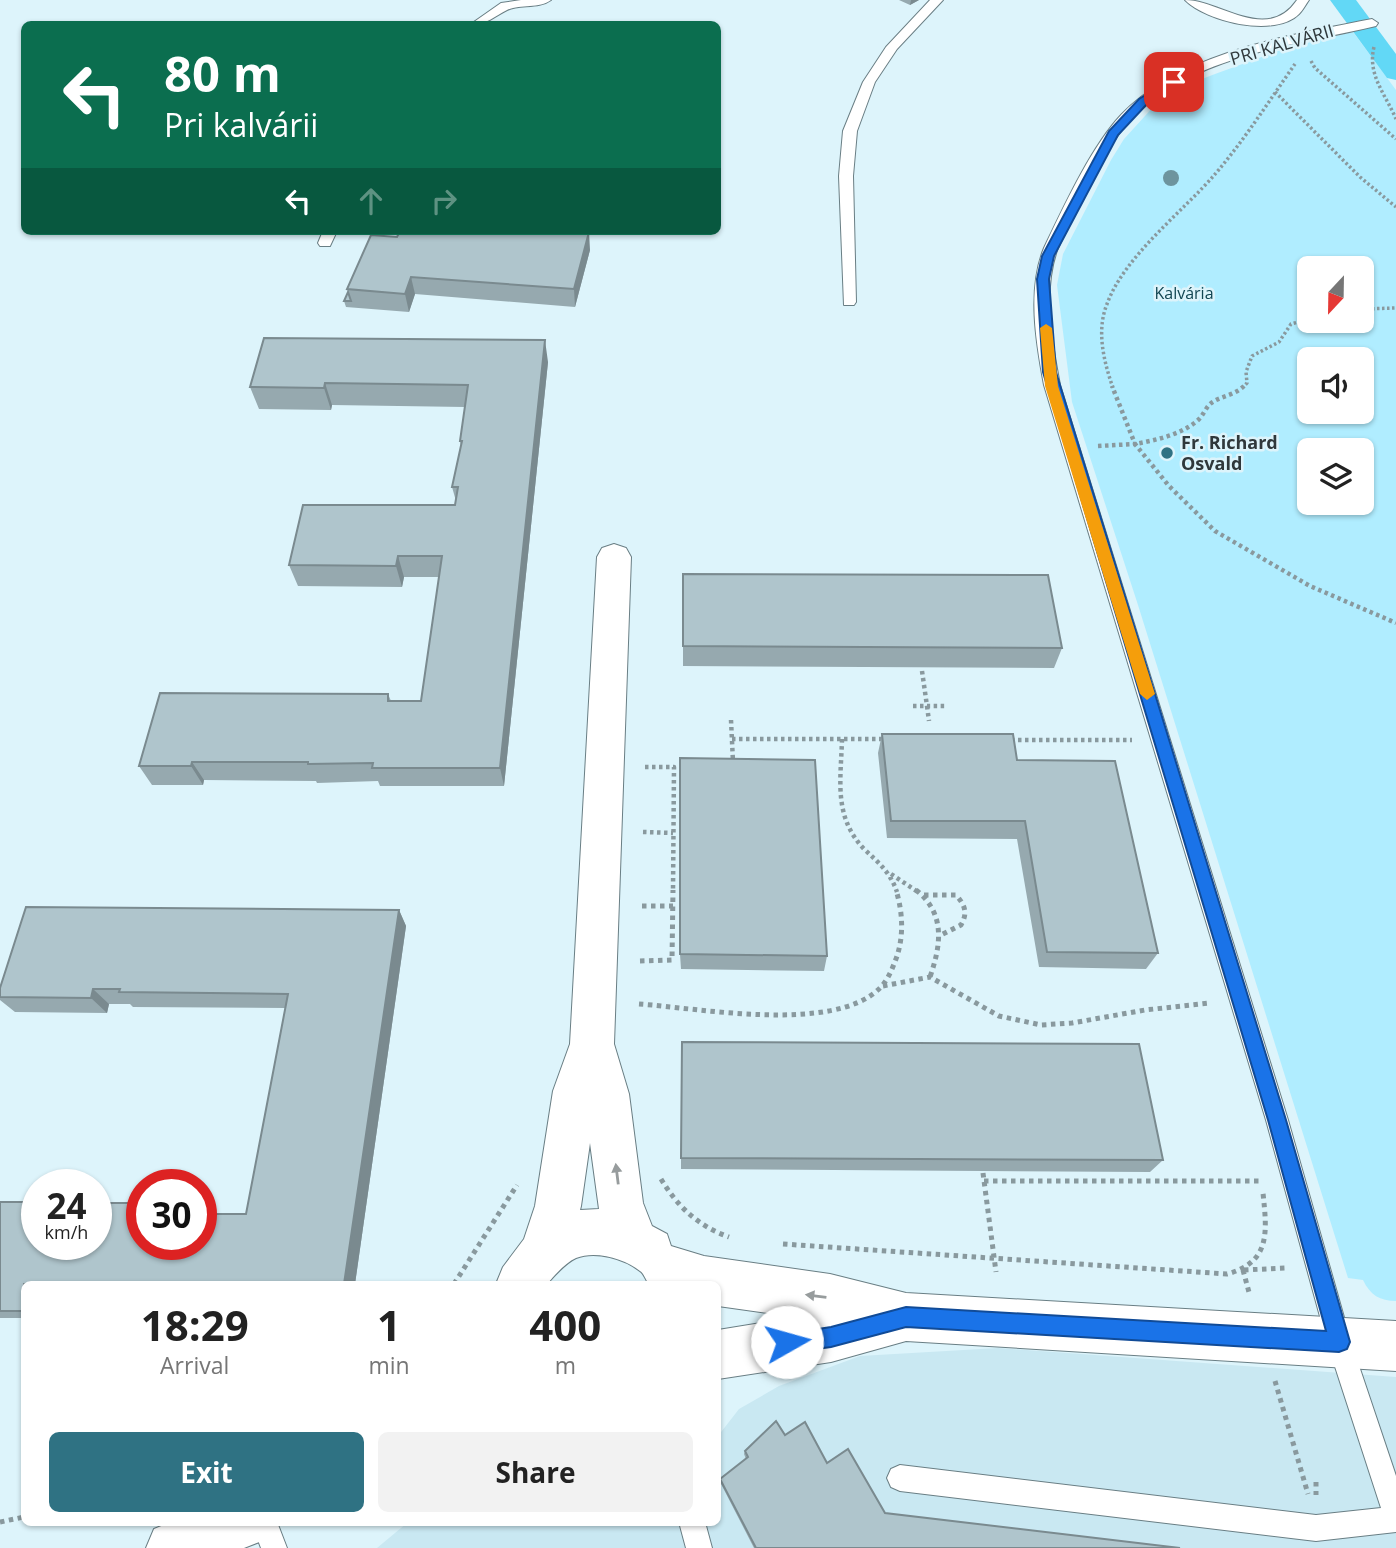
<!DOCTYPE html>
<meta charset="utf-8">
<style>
:root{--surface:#fff;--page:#f2f2f2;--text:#222;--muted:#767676;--accent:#2f7283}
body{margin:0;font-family:"Open Sans",sans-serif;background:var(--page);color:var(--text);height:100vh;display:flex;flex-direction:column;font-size:26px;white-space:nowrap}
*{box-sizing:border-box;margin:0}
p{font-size:23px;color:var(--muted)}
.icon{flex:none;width:38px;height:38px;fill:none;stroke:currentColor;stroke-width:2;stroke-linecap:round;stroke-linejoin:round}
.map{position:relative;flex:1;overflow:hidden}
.sheet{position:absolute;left:21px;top:1281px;width:700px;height:245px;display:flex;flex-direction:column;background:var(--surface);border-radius:10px;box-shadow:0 2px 5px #0004}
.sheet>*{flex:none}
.banner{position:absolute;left:21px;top:21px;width:700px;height:214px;border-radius:10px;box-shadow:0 2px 5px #0004;background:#0b6e4f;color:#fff;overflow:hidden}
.needle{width:46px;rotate:202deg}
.tools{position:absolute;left:1297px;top:256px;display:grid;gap:14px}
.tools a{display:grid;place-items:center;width:77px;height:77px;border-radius:10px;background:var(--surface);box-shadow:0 2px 5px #0004;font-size:35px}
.speed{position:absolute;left:21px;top:1169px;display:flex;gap:14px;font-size:35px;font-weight:700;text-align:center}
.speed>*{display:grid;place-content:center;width:91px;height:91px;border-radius:50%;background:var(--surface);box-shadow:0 2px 5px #0004;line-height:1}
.speed small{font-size:18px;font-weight:400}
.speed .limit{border:10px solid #d22;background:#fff;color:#111}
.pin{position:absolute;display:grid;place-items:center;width:60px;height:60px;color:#fff;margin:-30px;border-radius:14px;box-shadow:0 4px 10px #0006}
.me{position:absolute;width:77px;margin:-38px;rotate:83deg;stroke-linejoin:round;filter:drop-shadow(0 0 5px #0008)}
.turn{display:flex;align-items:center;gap:24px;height:147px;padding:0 28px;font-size:32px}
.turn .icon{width:91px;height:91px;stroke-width:2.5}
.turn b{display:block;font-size:49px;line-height:60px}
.lanes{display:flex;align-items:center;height:66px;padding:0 28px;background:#0003;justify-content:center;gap:35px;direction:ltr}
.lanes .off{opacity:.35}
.eta{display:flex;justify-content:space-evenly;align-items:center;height:119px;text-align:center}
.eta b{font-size:42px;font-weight:700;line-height:49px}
.primary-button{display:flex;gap:14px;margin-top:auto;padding:14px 28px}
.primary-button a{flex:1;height:80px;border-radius:10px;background:var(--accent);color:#fff;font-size:28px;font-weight:700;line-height:80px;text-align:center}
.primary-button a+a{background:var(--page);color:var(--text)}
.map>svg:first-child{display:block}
</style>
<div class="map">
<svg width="1396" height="1548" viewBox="0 0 1396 1548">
<rect width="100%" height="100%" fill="#ddf4fb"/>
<path fill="#c9e8f2" d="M998,1348L1396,1377V1548H377L407,1523L718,1522V1436L739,1409L779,1386L860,1356Z"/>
<path fill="#b0edff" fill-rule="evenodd" d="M1353,32L1396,90V1301C1380,1301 1370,1295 1363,1280L1348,1278L1138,605L1072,402L1057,285L1063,254L1111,160L1124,139L1155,105L1189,84L1215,74L1286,48ZM1309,268H1362V320H1309ZM1309,359H1362V411H1309ZM1309,450H1362V502H1309Z"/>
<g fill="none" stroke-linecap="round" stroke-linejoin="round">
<path fill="#62d8f6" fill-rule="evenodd" d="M1330,0H1356L1396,54V80L1387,78Z"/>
<defs>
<path id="lane" d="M521,0H551C539,9 520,4 507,10C493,17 487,25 471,24L501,3Z
M930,0H943L897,49L875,82L857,131L853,176L856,302L854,305H844L839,176L843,131L863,82L886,47Z
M1185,0C1220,0 1267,44 1297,0H1309C1306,4 1303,10 1299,14C1275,38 1207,22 1185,0Z
M1372,19L1378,23L1376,26C1293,46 1195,54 1131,119C1105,146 1074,213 1058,248C1042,289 1052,343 1060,385L1288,1120L1351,1342L1396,1476V1532L1316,1541L900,1491L891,1487L887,1478L891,1469L900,1465L1316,1515L1381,1508L1327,1342L1266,1120L1044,385C1036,343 1027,289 1044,248C1063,208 1091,147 1121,115C1181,52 1291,35 1372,19Z
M323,231H337L330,246H320L318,243Z
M251,1522H277L287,1548H261Z
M679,1522H705L712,1548H686Z"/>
<path id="street" d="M614,544L626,548L631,557L614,1044L629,1094L643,1203L652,1226L667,1234L671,1246L704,1256L830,1274L906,1293L1396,1321V1371L906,1341L831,1362L718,1379V1330L797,1317L718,1306V1284H649C646,1281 644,1273 640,1271C625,1259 596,1250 576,1258C565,1263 555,1275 547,1284H496L503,1267L524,1239L535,1206L553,1091L570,1044L597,557L602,548ZM590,1143L599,1209L580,1210L581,1206Z
M171,1522H269L262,1541L244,1548H146L154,1529Z"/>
</defs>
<use href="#lane" stroke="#697e84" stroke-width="2"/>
<use href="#street" stroke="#697e84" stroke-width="2"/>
<path stroke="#89999e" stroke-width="3.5" stroke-dasharray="2.5 2.5" stroke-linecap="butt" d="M1374,47C1367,75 1386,95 1396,119
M1311,61L1315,68L1396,139
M1275,92L1360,177L1396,207
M1362,309L1396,308
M1113,388C1104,362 1096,331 1107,304C1125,255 1183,212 1216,173C1245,139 1269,101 1295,64
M1242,388L1247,383L1246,372L1252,356L1279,342L1291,324L1309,319"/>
<path stroke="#89999e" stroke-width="4.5" stroke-dasharray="3.5 3.5" stroke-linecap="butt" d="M1244,386C1234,396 1219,396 1210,404C1205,409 1203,416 1197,421C1180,435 1156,440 1135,444L1169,486L1215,531L1310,586L1396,623
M1098,446L1135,444L1112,386
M922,671L927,706H945
M913,706H927L929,721
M731,720L733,762
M732,739H887
M842,739C841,780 833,816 864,849C879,863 890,872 897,892
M1011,740H1132
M645,767H674L673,892
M643,832L673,833
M891,874L918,892"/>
<path stroke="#89999e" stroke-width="5" stroke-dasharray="4.5 4.5" stroke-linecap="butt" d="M916,890C946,914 941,945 930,977
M924,895H956C965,905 968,913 961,925L941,935
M642,906H673
M640,961L672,960L673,890
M883,986L930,977L999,1016L1041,1025L1072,1023L1145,1010L1210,1003
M639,1004C699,1008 834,1034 880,988C888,980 892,969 896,959C904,937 903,913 896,890
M983,1173L996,1272
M661,1179C678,1207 698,1226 729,1237
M984,1181H1262
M783,1244L1227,1274C1271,1262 1267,1232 1263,1193
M1243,1270L1250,1296
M1244,1270L1287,1268
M454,1284L517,1185
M1275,1381L1308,1494
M1316,1482V1495
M0,1522L24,1517"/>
<use href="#lane" fill="#fff" fill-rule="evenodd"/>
<use href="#street" fill="#fff" fill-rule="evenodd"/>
</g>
<circle fill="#6d949e" cx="1171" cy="178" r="8"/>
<path fill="#96a9af" d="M899,0H919L910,5Z
M371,235L590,250L575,307L415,294L409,312L346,307L344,301L348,292L347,289Z
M548,362L504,786H380L378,781L317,783L316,781L204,780L203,785H152L139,766L388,694L391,701H421L439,577H404L402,587L298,586L289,565L455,505L456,501L452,487L461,446L460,441L465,407L332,405L331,410L259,409L250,387Z
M683,574L1062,648L1054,668L683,666Z
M882,734L1017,760L1158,953L1146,969L1039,967L1017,839L887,838L878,753Z
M399,910L406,926L355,1284H24V1318H0V1202L142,1244L246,1214L285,1008L133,1007L130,1004H109L107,1013L15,1012L0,1000V988Z
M680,954L827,956L824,971L681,969Z
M681,1158L1163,1160L1150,1172L681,1169Z
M785,1435L827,1463L885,1513L1180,1548H754L720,1482V1479L746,1459L744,1454L745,1451Z"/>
<path fill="#7a8a8f" d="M911,0H919L910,5Z
M589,232L590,250L575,307L574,289Z
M411,277L415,294L409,312L405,294Z
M545,340L548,362L504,786L500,768Z
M325,383L332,405L331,410L324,388Z
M398,556L404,577L402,587L396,566Z
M192,762L204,780L203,785L191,766Z
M399,910L406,926L355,1284H344Z
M93,989L109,1004L107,1013L91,998Z"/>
<path fill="#afc5cc" stroke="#7a8a8f" stroke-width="2" d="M400,231H571L589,232L574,289L411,277L405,294L347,289L371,235L397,237Z
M348,292L351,301H344Z
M264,338L545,340L500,768H372L373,763L308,764V762H192L191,766H139L160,693L388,694V701H421L442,556H398L396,566L289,565L303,505H455L458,487H452L462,441H460L468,385L325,383L324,388L250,387Z
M683,574L1048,575L1062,648L683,646Z
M882,734H1013L1017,760L1115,761L1158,953L1047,952L1025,821H891Z
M680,758L815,760L827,956L680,954Z
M26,907L399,910L344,1284H24V1311H0V1202H37V1244H96V1203H142V1244H201V1214H246L288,994L119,992L120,989H93L91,998L0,997V988Z
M682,1042L1139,1044L1163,1160L681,1158Z
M776,1421L785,1435L805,1422L827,1463L848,1449L885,1513L1180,1548H756L720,1479L748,1457L745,1451Z"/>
<defs><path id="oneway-solid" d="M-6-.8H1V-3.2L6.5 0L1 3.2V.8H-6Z" transform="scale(1.75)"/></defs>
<g fill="#979c9d">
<use href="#oneway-solid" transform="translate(617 1174) rotate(-97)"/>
<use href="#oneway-solid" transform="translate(816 1296) rotate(-173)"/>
</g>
<path fill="#1a73e8" stroke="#114b97" stroke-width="2" d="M1170,80L1179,82L1147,104L1118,135L1054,256L1049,279L1056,372L1286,1120L1350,1342L1347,1349L1339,1352L906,1327L831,1347L787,1353L780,1350L777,1342L780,1335L831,1327L906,1307L1326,1331L1268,1120L1043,372L1037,279L1042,256L1109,131L1139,99Z"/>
<path fill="#f59e0b" d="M1046,324L1052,328L1058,386L1155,694L1147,700L1140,694L1045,386L1040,328Z"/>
<circle fill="#2f7283" stroke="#ddf4fb" stroke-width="2.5" cx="1167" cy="453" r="7"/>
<g text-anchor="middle" stroke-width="5" stroke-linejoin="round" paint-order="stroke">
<g font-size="16" fill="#114652" stroke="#ddf4fb">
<text x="1184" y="299">Kalvária</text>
</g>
<g font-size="18" fill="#2f383b" stroke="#ddf4fb">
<text transform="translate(1282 45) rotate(-16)" y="6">PRI KALVÁRII</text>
</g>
<g font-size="18" font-weight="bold" fill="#2f383b" stroke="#ddf4fb" text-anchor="start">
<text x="1181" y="449">Fr. Richard<tspan x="1181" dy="21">Osvald</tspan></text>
</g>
</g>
</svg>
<div class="tools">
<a><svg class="needle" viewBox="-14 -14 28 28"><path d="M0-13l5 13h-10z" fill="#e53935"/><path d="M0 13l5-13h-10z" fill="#767676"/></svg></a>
<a><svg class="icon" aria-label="sound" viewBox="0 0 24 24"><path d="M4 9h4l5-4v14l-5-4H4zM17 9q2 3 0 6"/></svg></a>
<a><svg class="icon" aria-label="layers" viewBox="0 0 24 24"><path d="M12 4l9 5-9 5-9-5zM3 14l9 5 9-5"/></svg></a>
</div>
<div class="speed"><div>24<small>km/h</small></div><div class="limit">30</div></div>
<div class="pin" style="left:1174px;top:82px;background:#d93025"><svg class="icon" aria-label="arrive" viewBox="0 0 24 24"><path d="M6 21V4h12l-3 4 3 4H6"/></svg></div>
<svg class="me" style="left:787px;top:1342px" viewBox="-20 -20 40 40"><circle r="19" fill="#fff"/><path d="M0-13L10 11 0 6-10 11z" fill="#1a73e8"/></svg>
<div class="banner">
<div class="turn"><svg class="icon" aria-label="left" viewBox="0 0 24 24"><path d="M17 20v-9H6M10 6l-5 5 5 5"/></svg><div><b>80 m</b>Pri kalvárii</div></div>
<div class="lanes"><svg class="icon" aria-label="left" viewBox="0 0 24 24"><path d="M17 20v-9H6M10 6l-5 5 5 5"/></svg><svg class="icon off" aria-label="ahead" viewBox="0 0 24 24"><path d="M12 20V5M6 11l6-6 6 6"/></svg><svg class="icon off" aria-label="right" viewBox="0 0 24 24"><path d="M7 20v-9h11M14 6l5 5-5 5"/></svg></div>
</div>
<section class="sheet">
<div class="eta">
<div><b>18:29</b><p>Arrival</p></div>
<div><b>1</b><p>min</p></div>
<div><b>400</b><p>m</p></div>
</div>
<div class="primary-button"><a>Exit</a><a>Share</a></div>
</section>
</div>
